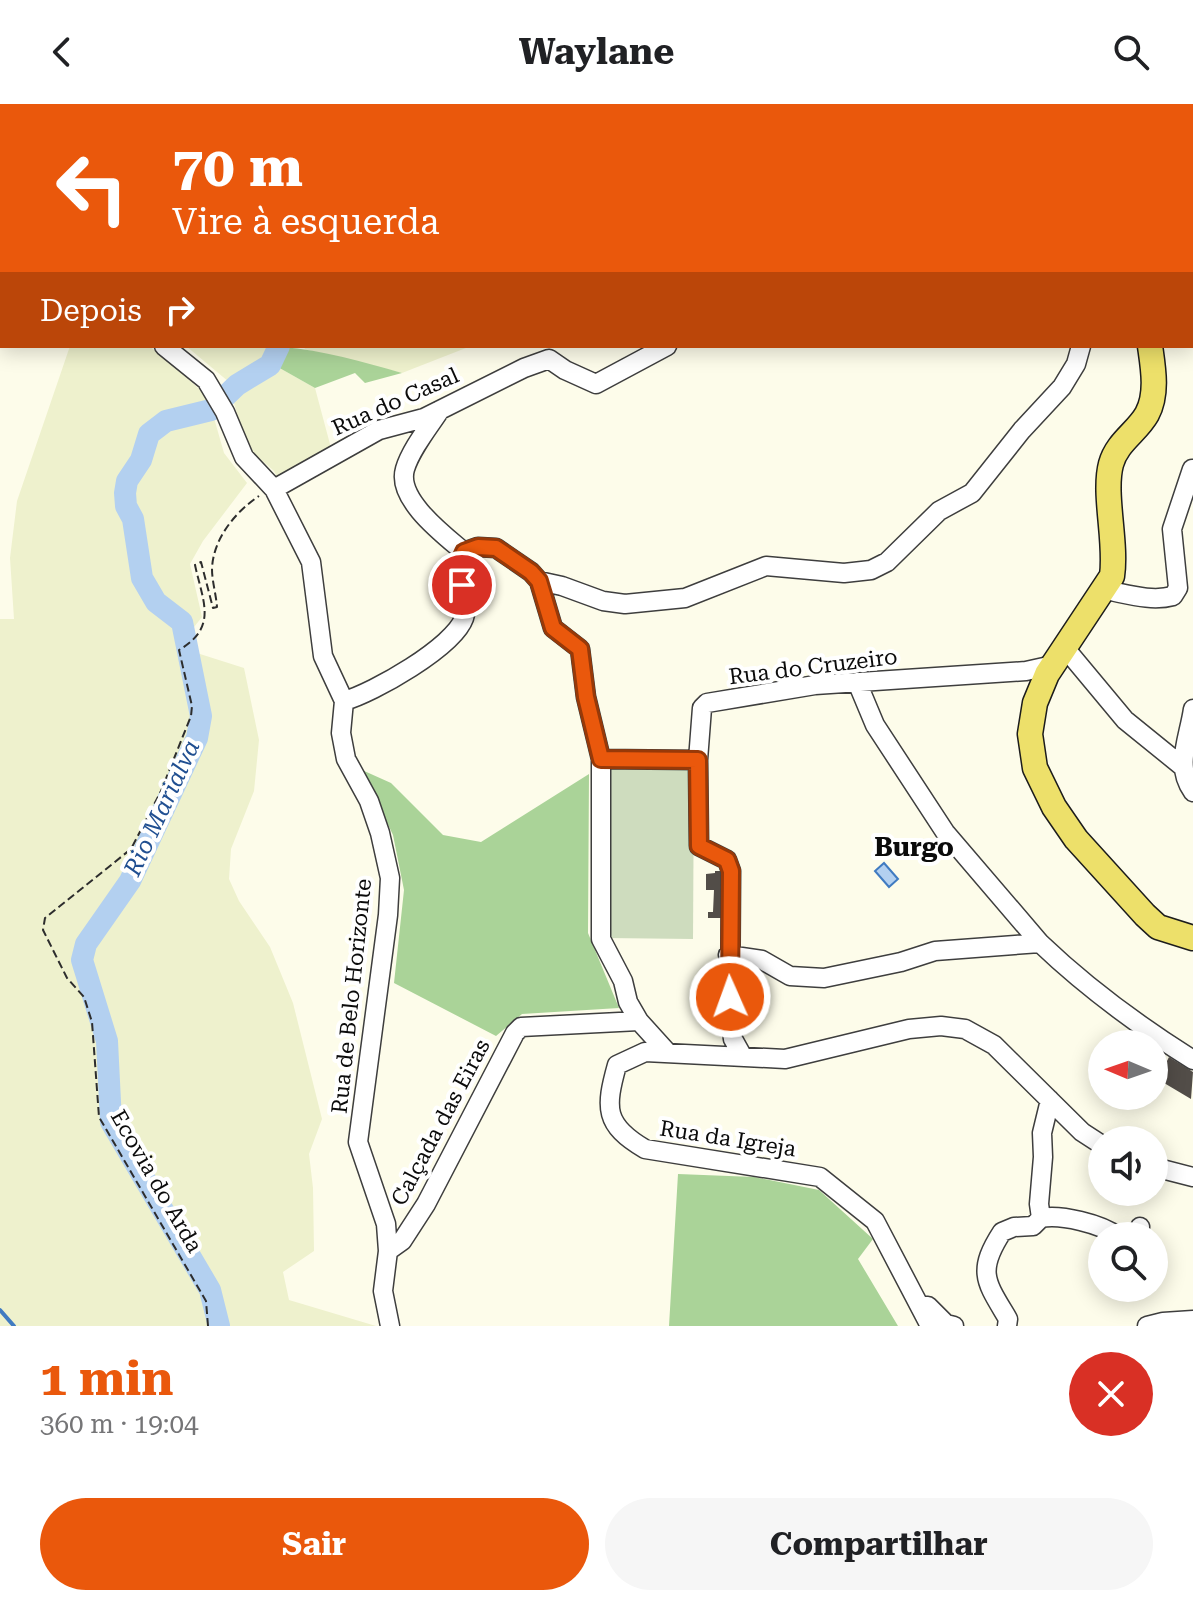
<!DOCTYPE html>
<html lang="pt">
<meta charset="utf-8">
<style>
:root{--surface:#fff;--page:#f6f6f6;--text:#202124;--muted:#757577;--accent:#ea580c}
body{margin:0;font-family:"Roboto Serif",serif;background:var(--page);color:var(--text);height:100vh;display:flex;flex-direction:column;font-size:30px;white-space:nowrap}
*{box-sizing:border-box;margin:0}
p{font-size:26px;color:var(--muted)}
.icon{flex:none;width:44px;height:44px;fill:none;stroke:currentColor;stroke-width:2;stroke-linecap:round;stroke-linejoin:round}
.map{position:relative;height:1222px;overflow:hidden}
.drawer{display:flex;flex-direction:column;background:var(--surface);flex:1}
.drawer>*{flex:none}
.top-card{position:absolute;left:0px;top:0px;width:1194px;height:244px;box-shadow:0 4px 20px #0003;background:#ea580c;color:#fff;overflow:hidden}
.needle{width:52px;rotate:272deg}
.buttons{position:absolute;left:1088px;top:926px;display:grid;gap:16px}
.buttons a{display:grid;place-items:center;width:80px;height:80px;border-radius:50%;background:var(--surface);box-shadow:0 4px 20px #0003;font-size:40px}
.pin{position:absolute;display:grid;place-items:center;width:68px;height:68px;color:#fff;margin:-34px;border:4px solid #fff;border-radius:50%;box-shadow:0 2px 8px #0007}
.me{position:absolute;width:88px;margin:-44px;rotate:358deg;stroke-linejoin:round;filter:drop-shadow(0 0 6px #0008)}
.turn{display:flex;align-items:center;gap:28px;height:168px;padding:0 40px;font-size:36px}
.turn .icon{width:104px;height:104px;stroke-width:2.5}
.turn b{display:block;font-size:56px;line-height:68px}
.then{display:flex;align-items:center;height:76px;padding:0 40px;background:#0003;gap:16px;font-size:30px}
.round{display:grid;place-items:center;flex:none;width:84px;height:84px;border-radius:42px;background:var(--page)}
.headline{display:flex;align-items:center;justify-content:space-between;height:136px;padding:0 40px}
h1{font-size:48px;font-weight:700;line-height:60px;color:var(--accent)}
.cta{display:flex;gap:16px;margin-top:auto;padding:16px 40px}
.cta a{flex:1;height:92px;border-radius:48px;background:var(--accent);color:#fff;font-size:32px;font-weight:700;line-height:92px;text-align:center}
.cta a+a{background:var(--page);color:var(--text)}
header{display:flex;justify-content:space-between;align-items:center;height:104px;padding:0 40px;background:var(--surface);font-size:36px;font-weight:700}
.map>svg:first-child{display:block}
</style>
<header><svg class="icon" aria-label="back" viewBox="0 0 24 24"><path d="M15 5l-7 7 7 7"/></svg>Waylane<svg class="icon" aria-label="search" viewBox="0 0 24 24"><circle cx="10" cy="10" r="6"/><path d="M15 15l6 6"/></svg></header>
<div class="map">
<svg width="1193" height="1222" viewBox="0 0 1193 1222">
<rect width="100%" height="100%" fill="#fdfcea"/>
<path fill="#eef1cd" d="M0,0H86L2,2V221Z
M377,0H547L548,2H376Z
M70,242H149L167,256L208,293L224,349L247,379L203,437L190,460L202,513L178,543L244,564L259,636L254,687L231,745L229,775L239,797L270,843L293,899L322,1015L309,1050L313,1084L314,1147L283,1168L289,1196L376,1222H0V515H14L10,454L17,397Z
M186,242H270L267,250L229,278Z
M308,242H471L402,269L304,245Z
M276,262L315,284L331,344L279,377L274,367L253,349L241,324L232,292Z"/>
<path fill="#aad398" d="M210,0H377L376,2Z
M282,243C323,246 363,258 402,269L365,279L355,269L315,284L276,262Z
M362,666L391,679L443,731L481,738L589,670L588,829L619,904L522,910L496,932L394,879L404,786L393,731Z
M678,1070L754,1073L819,1086L873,1135L858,1155L898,1222H669Z"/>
<path fill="#cedcbe" d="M608,662H694L693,835L606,834Z"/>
<path fill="#b3d0f0" stroke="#407bc1" stroke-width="2" d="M884,759L898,775L889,783L875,767Z"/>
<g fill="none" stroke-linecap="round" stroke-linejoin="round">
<path stroke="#407bc1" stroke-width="4" d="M204,0L205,2
M790,2L791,0
M0,1206L14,1222"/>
<path stroke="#b3d0f0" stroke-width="22" d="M219,1222L210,1186L111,1018L107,937L82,856L86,840L130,777L197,634L201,612L182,518L156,498L142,474L133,415L126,402L125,389L127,377L141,356L149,330L166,317L211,306L237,281L270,261L279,242"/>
</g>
<path fill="#524d48" d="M715,767H725L727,814H708V808H713L714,786H706V770L715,769Z
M1155,953L1166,959L1169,953L1193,968L1191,995L1154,973Z"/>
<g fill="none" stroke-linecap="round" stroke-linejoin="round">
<defs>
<path id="minor" d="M897,0L898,2
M0,52H2
M164,242L206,276L225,308L244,353L274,385L311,458L323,552L344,597L341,629L346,655L369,697L380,729L390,774L388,811L358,1038L386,1120L388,1147L383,1187L390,1222
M440,306C429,323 411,345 405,365C396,395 444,431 464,448
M274,385L379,326L424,314L524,264L549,255L565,266L596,280L667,242
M539,477L562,482L603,497L625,500L685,494L766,462L844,469L871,466L887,458L939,407L972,389L1022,326L1062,283L1076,260L1081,242
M1105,486C1127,490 1151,498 1173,492L1178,484L1172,425L1192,365
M1065,544L1125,616L1183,663
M857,578L875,621L945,728L1040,839
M344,597C373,589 454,543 464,514C472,492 453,474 464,448L478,443L496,444L531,468L539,477L553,524L580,545L586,593L601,655V835L623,877L628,898L639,917
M1193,605C1189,634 1174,662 1193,688
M601,655L698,656
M728,851L762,856L790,872L824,874L901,858L935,847L1040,839C1086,883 1139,922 1193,956
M743,953L733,935L730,913L731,767L727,756L699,742L698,656L702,604L707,599L815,581L1026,567L1053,561
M1154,1063L1193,1073
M1041,1114L1039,1100L1043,1053L1042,1029L1050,996
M1041,1114C1061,1110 1101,1120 1117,1132
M1137,1132L1140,1123
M388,1147L402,1137L426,1100L515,929L521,923L639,917L668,949
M922,1202H928L946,1220L954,1222
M930,1222L875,1117L820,1073L645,1045C604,1021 605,1004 617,961L645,948L785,955L909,925L941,922L965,925L994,941L1082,1028L1102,1041
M1007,1222L1008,1215C986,1178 976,1168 1002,1128L1014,1123L1033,1122L1041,1114
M1147,1222L1163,1218L1193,1216"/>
<path id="major" d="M1017,0L1018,2
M1150,242C1153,263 1158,290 1147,310C1137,328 1117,338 1111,360C1103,390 1117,438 1112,472L1047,570L1035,599L1030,630L1035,664L1054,703L1076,735L1145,811L1158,823L1193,834"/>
</defs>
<use href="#minor" stroke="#3e3e3e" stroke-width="21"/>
<use href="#major" stroke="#1c1c1c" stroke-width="27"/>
<path stroke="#2d2d2d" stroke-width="2" stroke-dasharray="8 4" stroke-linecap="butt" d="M93,2V0
M208,1222L206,1197L99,1013L92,918L84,893L67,874L43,826L45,814L131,745L161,687L191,612L192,602L179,546C218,523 203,498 195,461L201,458L213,504L217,503C216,490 212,477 212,465C213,435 235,408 259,392"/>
<use href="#minor" stroke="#fff" stroke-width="18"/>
<use href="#major" stroke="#ede06a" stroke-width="24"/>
</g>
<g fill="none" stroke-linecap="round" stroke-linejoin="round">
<defs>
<path id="route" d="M462,481L458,462L464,448L478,443L496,444L531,468L539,477L553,524L580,545L586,593L601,655L698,656L699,742L727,756L731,767L730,893"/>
</defs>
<use href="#route" stroke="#983908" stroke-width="20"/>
<use href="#route" stroke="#ea580c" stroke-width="14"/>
</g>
<g text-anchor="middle" stroke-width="8" stroke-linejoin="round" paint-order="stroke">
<g font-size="22" fill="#0b0b0b" stroke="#fff">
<text transform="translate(395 297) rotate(-24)" y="8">Rua do Casal</text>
<text transform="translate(813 562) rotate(-7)" y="8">Rua do Cruzeiro</text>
<text transform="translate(351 892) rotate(-84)" y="8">Rua de Belo Horizonte</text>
<text transform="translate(440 1018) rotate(-62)" y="8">Calçada das Eiras</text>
<text transform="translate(728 1034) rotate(9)" y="8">Rua da Igreja</text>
<text transform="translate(157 1077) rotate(60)" y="8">Ecovia do Arda</text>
</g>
<g font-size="24" font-style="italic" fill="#204f91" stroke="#fff">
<text transform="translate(162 704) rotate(-65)" y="8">Rio Marialva</text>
</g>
<g font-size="26" font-weight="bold" fill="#0b0b0b" stroke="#fff">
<text x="914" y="752">Burgo</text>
</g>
</g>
</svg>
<div class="buttons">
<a><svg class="needle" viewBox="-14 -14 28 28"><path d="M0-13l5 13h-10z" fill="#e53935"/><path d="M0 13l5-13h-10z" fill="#757577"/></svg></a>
<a><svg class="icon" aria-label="sound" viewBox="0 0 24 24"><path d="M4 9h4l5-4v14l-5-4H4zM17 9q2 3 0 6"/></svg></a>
<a><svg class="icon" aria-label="search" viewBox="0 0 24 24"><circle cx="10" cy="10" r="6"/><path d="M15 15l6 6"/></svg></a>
</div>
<div class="pin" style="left:462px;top:481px;background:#d93025"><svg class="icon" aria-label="arrive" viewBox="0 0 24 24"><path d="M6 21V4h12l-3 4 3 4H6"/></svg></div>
<svg class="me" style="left:730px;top:893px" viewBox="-20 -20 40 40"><circle r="17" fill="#ea580c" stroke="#fff" stroke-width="3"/><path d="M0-11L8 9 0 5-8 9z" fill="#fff"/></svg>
<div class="top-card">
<div class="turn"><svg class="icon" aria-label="left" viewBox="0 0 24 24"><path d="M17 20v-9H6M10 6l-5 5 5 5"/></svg><div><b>70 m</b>Vire à esquerda</div></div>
<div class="then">Depois<svg class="icon" aria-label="right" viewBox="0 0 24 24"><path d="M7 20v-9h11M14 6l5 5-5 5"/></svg></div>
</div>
</div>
<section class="drawer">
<div class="headline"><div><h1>1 min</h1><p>360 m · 19:04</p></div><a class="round" style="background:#d93025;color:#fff"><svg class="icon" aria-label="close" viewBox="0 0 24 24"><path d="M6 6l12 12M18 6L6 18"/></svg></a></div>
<div class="cta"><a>Sair</a><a>Compartilhar</a></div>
</section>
